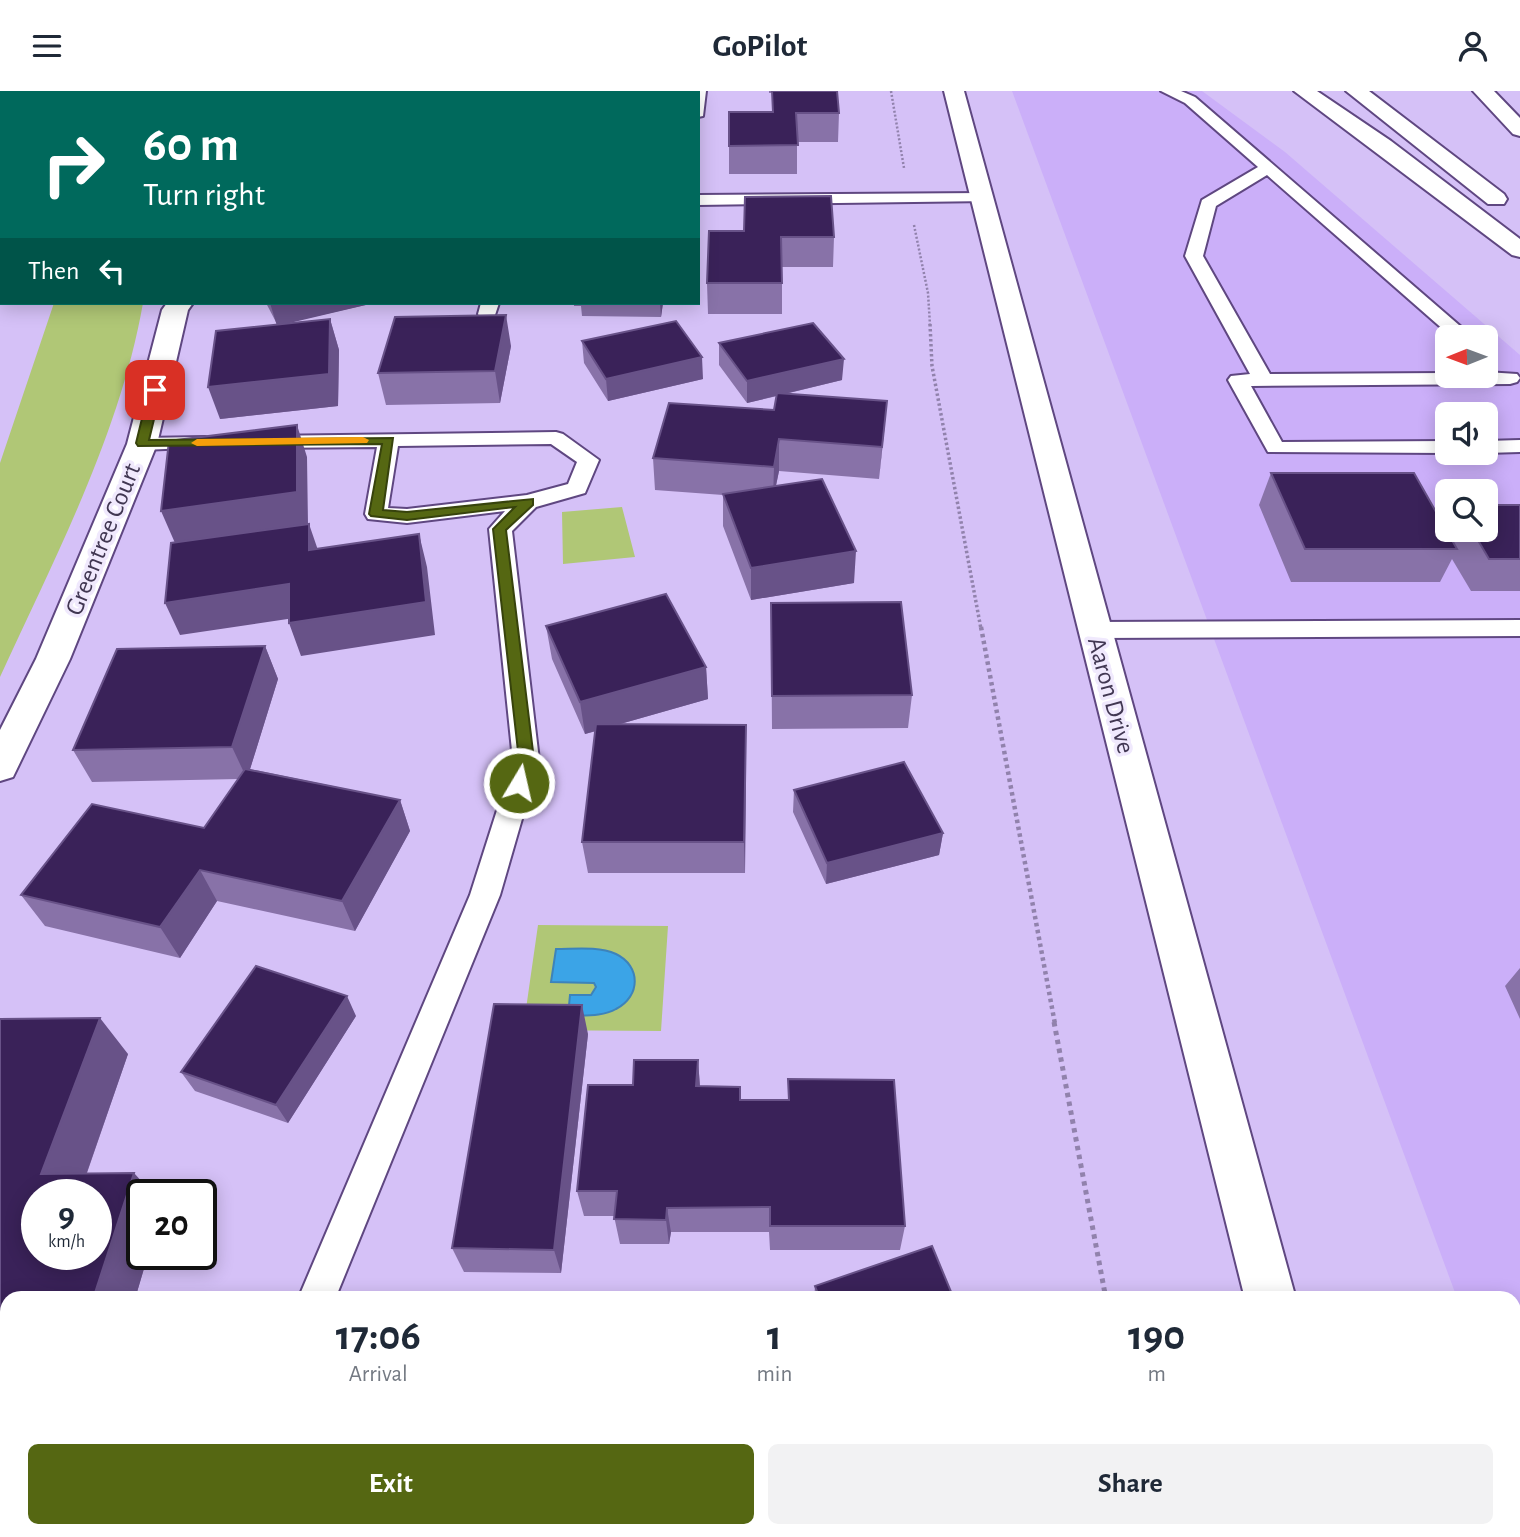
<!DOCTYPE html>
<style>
:root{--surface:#fff;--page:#f2f2f3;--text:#1f2937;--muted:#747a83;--accent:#556712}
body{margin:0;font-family:"Alegreya Sans",sans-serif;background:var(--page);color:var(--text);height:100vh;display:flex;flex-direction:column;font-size:26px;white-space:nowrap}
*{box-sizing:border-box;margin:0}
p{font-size:23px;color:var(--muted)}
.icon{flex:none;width:38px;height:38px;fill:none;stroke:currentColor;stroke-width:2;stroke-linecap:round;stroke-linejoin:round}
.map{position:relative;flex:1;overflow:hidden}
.sheet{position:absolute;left:0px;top:1200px;width:1521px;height:247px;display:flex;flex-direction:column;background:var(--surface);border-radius:21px 21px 0 0;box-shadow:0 4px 18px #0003}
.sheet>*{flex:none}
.hud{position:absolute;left:0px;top:0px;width:700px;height:214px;box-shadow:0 4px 18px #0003;background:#00695c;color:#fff;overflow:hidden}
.needle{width:46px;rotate:269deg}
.fabs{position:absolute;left:1435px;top:234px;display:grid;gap:14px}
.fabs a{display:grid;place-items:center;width:63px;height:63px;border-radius:10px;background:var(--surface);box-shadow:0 4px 18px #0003;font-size:35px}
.speed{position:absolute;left:21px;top:1088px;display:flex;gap:14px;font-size:35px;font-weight:700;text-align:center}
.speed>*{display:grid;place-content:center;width:91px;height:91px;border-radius:50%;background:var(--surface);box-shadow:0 4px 18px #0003;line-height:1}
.speed small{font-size:18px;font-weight:400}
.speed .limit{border:4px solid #111;border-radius:10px;background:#fff;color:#111}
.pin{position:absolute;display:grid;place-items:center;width:60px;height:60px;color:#fff;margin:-30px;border-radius:14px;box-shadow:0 4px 10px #0006}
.me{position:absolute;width:77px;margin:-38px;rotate:9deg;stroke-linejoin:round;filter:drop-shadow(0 0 5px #0008)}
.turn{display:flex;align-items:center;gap:24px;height:147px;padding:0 28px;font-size:32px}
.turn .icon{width:91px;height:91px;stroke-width:2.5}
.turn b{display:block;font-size:49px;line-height:60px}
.then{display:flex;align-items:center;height:66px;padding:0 28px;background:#0003;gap:14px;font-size:26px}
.eta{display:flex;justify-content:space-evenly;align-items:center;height:119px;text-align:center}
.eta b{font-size:42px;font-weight:600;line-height:49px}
.cta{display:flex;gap:14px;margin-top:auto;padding:14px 28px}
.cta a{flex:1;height:80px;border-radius:10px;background:var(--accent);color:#fff;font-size:28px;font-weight:600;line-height:80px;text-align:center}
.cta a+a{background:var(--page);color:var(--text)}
header{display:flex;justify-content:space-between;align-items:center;height:91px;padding:0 28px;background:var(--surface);font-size:32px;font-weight:600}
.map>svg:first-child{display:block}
</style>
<header><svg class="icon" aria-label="menu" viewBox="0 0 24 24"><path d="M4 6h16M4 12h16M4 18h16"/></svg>GoPilot<svg class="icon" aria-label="person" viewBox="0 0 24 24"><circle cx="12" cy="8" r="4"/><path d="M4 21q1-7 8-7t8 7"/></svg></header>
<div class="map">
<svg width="1520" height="1446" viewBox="0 0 1520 1446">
<rect width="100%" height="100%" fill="#d5c1f7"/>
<path fill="#cbaff9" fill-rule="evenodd" d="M1012,0H1202L1285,61L1520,264V1379L1514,1362V1208L1457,1207ZM1447,247H1486V285H1447ZM1447,324H1486V362H1447ZM1447,401H1486V439H1447Z"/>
<path fill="#b0c776" d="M54,212H143C120,343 55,466 0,586V372Z
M622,416L635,466L563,473L562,421Z
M538,834L668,835L661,940L523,939Z"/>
<path fill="#3ba4e7" stroke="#3d83ba" stroke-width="2" d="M556,858C575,858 598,855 616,863C641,875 641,905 616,918C602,926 584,924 568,925L570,904H591L596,896L594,892L551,891Z"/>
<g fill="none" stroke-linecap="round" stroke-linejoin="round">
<defs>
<path id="service" d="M327,0H341L342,2H328Z
M692,0H706L703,25L698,26V2Z
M1161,0H1181L1195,6L1474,247H1453L1267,84L1216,115L1203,165L1270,283L1447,282V285H1486V281L1517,283L1520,287L1517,291L1510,293L1251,295L1282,351L1447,350V362L1268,361L1228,289L1231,285L1250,283L1185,165L1202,109L1258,76L1185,12Z
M984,102L990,104L992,107L990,110L698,114V104Z
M481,212H499L494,227H480L478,223Z
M556,341L563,343L599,369L585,402L536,416L512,440L539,669L500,804L335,1208H298L470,804L513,669L489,438L505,420L407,432L368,428L365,423L377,356L264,357L257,355L253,351L257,347L264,345ZM551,353L577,371L568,393L527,404L407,418L388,417L398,355Z
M205,346L212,348L216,352L212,356L142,359L135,357L131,353L135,349L142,347Z
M1520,349V361L1486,362V350Z
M1520,529V545L1095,547L1086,545L1083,539L1086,533L1095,531Z
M149,1440H194L191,1446H146Z"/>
<path id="minor" d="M167,212H193L188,219L157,353L70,568L13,686L0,690V639L36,568L127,353L162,219Z"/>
<path id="tertiary" d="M944,0H964L1296,1208H1245Z
M1305,1440H1362L1364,1446H1306Z"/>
<path id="motorway" d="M1294,0H1317L1391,50L1520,148V166L1512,164Z
M1346,0H1369L1504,103L1507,108L1504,113H1488Z
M1473,0H1494L1520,27V45L1513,43Z"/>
</defs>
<use href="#service" stroke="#5f4781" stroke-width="4"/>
<use href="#minor" stroke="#5f4781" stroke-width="4"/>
<use href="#tertiary" stroke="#5f4781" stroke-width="4"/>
<use href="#motorway" stroke="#5f4781" stroke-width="4"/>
<path stroke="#9182ac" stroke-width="2.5" stroke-dasharray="2 2" stroke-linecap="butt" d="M891,0L904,77
M914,134L928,202L930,234"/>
<path stroke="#9182ac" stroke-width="3.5" stroke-dasharray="2.5 2.5" stroke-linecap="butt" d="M930,233L932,275L981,538"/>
<path stroke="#9182ac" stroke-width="4.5" stroke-dasharray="3.5 3.5" stroke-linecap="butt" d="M981,536L1055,933"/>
<path stroke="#9182ac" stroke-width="5" stroke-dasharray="4.5 4.5" stroke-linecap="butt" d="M1054,931L1106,1208
M1150,1440L1151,1446"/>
<use href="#service" fill="#fff" fill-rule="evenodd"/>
<use href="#minor" fill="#fff" fill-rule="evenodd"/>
<use href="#tertiary" fill="#fff" fill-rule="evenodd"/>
<use href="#motorway" fill="#fff" fill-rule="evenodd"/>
</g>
<path fill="#8872a8" d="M164,0H250L251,2H166Z
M769,0H837L839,22L838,51H797V83H729V55L772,21V2H769Z
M709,140L834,146L833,176H782V223H708L707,192Z
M266,212H369L370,213L286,232L330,228L339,259L338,315L220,328L277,233Z
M574,212H663L661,226L582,225L581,215H574Z
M582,250L703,288L608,310L584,272Z
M719,252L842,289L785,303L887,310L879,388L779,380L776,395L854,492L751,509L723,435V404L655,399L653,367L774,319L777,305L747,312L719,274Z
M511,255L500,312L386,314L378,282Z
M1271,382L1445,437L1447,434V439H1486L1520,414V500H1471L1452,468L1440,491H1291L1259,414Z
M771,512L912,604L908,637L772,638Z
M546,535L706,576L708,608L620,633L746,634L745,782H588L582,751L596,640L585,643L552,568Z
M265,555L278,588L250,678L400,709L410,740L355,840L217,810L180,867L45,835L21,804L204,737L238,688L92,691L73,659Z
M794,699L943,742L939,764L826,793L793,721Z
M1520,877V928L1505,895Z
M356,925L288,1032L195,1000L181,981Z
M0,928L128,963L87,1082L142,1164H148L135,1208H7V1316H0Z
M588,943L561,1182L464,1181L452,1157Z
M698,969L700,995L740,1009H788V988L905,1135L900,1159H770L769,1141H671L669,1153H620L614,1125H584L577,1100L633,994Z
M815,1195L954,1208H814Z"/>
<path fill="#685288" d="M0,0H37L24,2H2V5H0Z
M0,34H2V54L0,55Z
M0,55L2,59V84L0,85Z
M270,212H369L370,213L277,235Z
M660,212H663L661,226Z
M506,224L511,255L500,312L495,280Z
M330,228L339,259L338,315L220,328L208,296Z
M702,266L703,288L608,310L606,288Z
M844,268L842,289L747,312V290Z
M887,310L884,342L879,388L882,356Z
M297,334L307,366L308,434L175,452L161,420Z
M779,348V380L773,408L774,376Z
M309,433L320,465L309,459Z
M419,443L427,476L435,544L301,565L289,532Z
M856,460L854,492L751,509V477Z
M289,493L301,526L180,544L165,512Z
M265,555L278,588L247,688L232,656Z
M706,576L708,608L585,643L580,611Z
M746,634V666L745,782L744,751Z
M400,709L410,740L355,840L342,810Z
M943,742L939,764L826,793L827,772Z
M200,779L217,810L180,867L160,836Z
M347,905L356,925L288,1032L276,1014Z
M582,914L588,943L561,1182L554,1159Z
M100,927L128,963L79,1104L41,1083Z
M698,969L700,997L696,995Z
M134,1082L154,1104H142V1164H148L135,1208H93Z
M667,1117L671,1141L669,1153L666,1129Z
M527,1440H546L545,1446H526Z"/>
<path fill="#3a2259" stroke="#685288" stroke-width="2" fill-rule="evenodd" d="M190,0H250L251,2H184Z
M263,0H322L324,2H264Z
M431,0H501L500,2H430Z
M550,0H616V2H550Z
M772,0H837L839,22H796L798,54L729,55V21H773Z
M0,19H2V34H0Z
M831,105L834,146H781L782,192H707L709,140H744L745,106Z
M506,224L495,280L378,282L395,226Z
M330,228L329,283L208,296L216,240Z
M676,230L702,266L606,288L582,250Z
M813,232L844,268L747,290L719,252Z
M777,302L887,310L882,356L779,348L774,376L653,367L669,312L774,319Z
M297,334V401L161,420L169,350Z
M1271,382H1414L1457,458H1305Z
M822,388L856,460L751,477L723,403Z
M1486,414H1520V468H1489L1472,439H1486Z
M309,433V459L419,443L426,511L289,532V493L165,512L171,452Z
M666,503L706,576L580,611L546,535Z
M901,511L912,604L772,605L771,512Z
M265,555L232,656L73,659L117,558Z
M596,633L746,634L744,751H582Z
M904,671L943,742L827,772L794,699Z
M245,678L400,709L342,810L200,779L160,836L21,804L92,713L204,737Z
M256,875L347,905L276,1014L181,981Z
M494,913L582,914L554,1159L452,1157Z
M100,927L41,1083L134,1082L93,1208H7V1290H0V928ZM37,1104H96V1164H37Z
M634,969H698L696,995L740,996V1009H789L788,988L894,989L905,1135H770V1116L667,1117L666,1129L614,1128L617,1100H577L588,994H633Z
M932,1155L954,1208H820L815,1195Z
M316,1440H527L526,1446H315Z"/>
<path fill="#556712" stroke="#37430c" stroke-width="2" d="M155,296L161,299L149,349L393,347L383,419L407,421L533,408V414L506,439L534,669L525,696H514L512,692L519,669L493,438L515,416L407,429L371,425L369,423L382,353L138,355L136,352L149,299Z"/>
<path fill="#f59e0b" d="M363,346L369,349L367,352L197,355L191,352L197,348Z"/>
<g text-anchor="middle" stroke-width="7" stroke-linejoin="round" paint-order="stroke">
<g font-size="26" fill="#413752" stroke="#f0e9fd">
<text transform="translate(102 448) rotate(-68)" y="9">Greentree Court</text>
<text transform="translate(1112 604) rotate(75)" y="9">Aaron Drive</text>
</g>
</g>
</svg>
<div class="fabs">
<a><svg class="needle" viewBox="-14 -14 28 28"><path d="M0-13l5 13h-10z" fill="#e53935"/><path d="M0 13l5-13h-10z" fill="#747a83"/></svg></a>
<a><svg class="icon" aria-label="sound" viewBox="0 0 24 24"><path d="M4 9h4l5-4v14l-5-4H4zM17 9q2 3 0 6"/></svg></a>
<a><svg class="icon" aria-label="search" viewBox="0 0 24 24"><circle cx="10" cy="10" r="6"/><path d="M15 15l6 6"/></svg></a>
</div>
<div class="speed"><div>9<small>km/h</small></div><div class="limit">20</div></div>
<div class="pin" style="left:155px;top:299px;background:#d93025"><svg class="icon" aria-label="arrive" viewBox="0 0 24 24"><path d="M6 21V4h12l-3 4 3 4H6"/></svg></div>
<svg class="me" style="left:519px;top:692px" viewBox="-20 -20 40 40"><circle r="17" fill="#556712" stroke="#fff" stroke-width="3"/><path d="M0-11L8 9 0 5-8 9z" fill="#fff"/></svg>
<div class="hud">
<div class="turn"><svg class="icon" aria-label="right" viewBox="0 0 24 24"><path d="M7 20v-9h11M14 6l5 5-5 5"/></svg><div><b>60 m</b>Turn right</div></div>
<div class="then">Then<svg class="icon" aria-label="left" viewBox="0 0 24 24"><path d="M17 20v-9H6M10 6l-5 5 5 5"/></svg></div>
</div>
<section class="sheet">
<div class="eta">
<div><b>17:06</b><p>Arrival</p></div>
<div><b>1</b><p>min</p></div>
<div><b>190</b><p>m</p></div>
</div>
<div class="cta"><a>Exit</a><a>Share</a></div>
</section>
</div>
